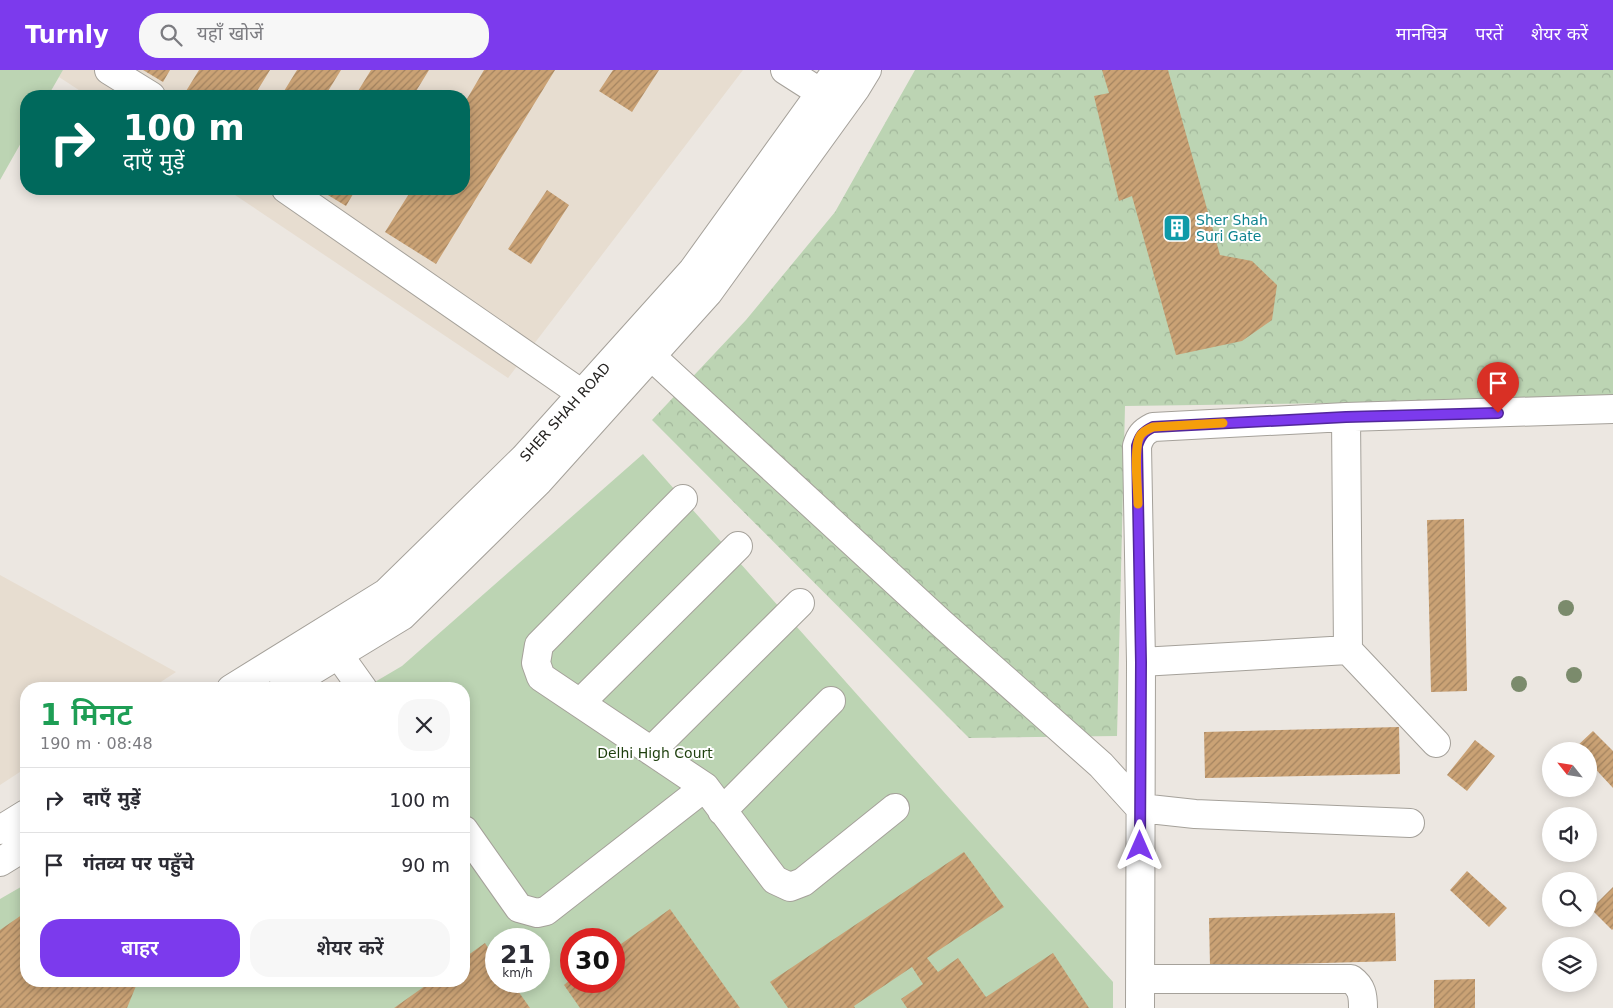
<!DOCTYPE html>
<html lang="hi">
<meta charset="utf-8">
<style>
:root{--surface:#fff;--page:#f7f7f7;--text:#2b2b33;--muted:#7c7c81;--line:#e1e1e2;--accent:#7c3aed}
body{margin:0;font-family:"DejaVu Sans","Noto Sans Devanagari",sans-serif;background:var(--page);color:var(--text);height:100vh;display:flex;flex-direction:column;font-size:19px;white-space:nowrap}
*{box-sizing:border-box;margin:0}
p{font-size:16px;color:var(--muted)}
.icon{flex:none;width:28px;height:28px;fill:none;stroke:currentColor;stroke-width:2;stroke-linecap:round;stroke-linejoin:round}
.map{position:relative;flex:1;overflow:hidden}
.drawer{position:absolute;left:20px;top:612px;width:450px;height:305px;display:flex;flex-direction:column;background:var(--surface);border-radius:20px;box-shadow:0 2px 12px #0003}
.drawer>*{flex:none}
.hud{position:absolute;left:20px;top:20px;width:450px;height:105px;border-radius:20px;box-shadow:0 2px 12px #0003;background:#00695c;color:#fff;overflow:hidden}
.needle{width:32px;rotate:300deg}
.tools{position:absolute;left:1542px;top:672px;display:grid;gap:10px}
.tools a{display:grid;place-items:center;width:55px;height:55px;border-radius:50%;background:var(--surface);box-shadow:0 2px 12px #0003;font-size:25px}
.speed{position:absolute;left:485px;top:858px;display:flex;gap:10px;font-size:25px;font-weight:700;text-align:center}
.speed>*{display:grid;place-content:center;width:65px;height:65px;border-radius:50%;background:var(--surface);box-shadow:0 2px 12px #0003;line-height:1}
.speed small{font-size:12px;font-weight:400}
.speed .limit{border:8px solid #d22;background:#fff;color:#111}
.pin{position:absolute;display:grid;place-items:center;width:42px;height:42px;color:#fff;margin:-51px -21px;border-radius:50% 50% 50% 0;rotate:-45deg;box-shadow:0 0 5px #0007}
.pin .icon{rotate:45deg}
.me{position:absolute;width:55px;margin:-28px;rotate:0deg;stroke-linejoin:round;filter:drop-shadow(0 0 4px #0008)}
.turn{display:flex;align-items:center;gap:18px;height:105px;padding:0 20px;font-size:22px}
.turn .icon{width:65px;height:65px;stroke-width:2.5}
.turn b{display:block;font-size:35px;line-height:42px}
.round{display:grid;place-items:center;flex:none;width:52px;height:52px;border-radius:20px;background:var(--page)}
.overview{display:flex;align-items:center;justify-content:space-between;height:85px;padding:0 20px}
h1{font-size:30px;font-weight:600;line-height:38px;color:#1e9e55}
.primary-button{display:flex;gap:10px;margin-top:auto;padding:10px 20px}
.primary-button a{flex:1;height:58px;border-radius:20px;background:var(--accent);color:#fff;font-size:20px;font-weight:600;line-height:58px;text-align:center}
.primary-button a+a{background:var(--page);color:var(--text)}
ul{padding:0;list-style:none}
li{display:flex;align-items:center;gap:15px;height:65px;padding:0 20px;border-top:1px solid var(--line)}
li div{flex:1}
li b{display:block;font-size:19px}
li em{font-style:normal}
header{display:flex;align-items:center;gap:30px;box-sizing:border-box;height:70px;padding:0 25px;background:var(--accent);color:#fff}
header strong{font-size:24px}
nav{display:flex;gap:28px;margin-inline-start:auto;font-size:18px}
.search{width:350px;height:45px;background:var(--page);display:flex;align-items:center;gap:12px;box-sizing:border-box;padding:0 18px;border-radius:20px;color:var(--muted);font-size:19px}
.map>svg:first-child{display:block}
</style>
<header>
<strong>Turnly</strong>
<div class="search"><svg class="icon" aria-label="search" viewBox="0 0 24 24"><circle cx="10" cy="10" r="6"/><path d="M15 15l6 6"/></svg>यहाँ खोजें</div>
<nav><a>मानचित्र</a><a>परतें</a><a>शेयर करें</a></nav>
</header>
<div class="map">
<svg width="1613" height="938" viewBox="0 0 1613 938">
<defs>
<pattern id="park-crowns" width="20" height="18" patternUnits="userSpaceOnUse" patternTransform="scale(1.25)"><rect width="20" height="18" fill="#bcd4b3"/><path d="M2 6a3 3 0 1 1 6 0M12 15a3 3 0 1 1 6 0" fill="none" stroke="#a1b69a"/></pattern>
<pattern id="building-hatch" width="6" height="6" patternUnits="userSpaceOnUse" patternTransform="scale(1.25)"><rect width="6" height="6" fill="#caa275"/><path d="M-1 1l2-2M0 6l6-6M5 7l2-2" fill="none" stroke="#a48460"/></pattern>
</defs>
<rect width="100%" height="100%" fill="#ece7e1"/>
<path fill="#e7ddd0" d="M63,0H743L508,308L226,119H464V26H88L59,7Z
M0,505L176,602L150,619H26V698L0,715Z"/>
<path fill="url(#park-crowns)" d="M915,0H1613V329L1125,336L1117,666L969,668L652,350L746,250L835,142Z"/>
<path fill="#bcd4b3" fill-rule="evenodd" d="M0,0H63L48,26H26V64L0,110Z
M643,384L1113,912V938H0V829L26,814V911H464V619H363L402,596ZM496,869H539V911H496ZM571,869H614V911H571Z"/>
<path fill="url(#building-hatch)" d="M143,0H170L163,12Z
M199,0H270L254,26H183Z
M297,0H341L325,26H281Z
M371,0H429L413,26H355Z
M484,0H555L436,194L385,162L412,119H464V34Z
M613,0H659L632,42L599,21Z
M1102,0H1168L1220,185L1252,191L1277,215L1272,250L1242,271L1176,285L1132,126L1119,131L1094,26L1109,23Z
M318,119H356L346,136Z
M547,120L569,135L531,194L508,179Z
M1464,449L1467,621L1431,622L1427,450Z
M1399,657L1400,704L1205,708L1204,662Z
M1593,661L1613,681V718L1589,692V681H1578L1575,678Z
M1475,670L1495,686L1467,721L1447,705Z
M964,782L1004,837L927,888L938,902L958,888L986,927L1053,883L1089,938H907L901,929L923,914L912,897L854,936L855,938H788L770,912Z
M1467,801L1507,838L1489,857L1450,820Z
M1613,817V859L1612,860L1591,839Z
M670,839L740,938H580L564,915L571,909V911H614V879Z
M26,842V911H138L127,938H0V860Z
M1395,843L1396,891L1210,896L1209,848Z
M485,873L496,890V911H511L530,938H394L432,911H464V888Z
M1475,909V938H1434V910Z"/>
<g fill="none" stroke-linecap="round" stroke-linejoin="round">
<defs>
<path id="minor" d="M109,0L151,26
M785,0L821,23
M286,119L582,324
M651,286L941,553L1101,695L1140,738L1195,744L1410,753
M683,429L539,575L536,593L541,607L705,717
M1348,580L1436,673
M338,584L363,619
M1141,592L1348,580L1346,347
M580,633L738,476
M651,681L800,533
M722,741L831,631
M464,760L519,838L537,843L546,841L705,717L775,810L790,817L803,812L895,738
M1140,909H1351C1362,917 1363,925 1363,938
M1140,938L1141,592L1137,376C1140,366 1143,362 1153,357L1346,347L1613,339"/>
<path id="major" d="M231,619L386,523L524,388L693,200L837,0
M282,619L402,546L539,411L708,223L856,18L867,0
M0,760L26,744
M0,792L26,776"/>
</defs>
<use href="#minor" stroke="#a5a19a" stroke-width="30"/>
<use href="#major" stroke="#a5a19a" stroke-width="30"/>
<use href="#minor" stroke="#fff" stroke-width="28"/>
<use href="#major" stroke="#fff" stroke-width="28"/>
</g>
<g fill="#7b8b6c">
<circle cx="1566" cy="538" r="8"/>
<circle cx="1574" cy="605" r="8"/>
<circle cx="1519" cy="614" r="8"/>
</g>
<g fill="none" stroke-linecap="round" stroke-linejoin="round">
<defs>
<path id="route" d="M1140,776L1141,592L1137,376C1140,366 1143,362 1153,357L1346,347L1498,343"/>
</defs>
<use href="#route" stroke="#51269a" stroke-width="12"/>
<use href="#route" stroke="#7c3aed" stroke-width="9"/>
<path stroke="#f59e0b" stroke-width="9" d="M1138,434C1138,419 1133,378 1140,366C1143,361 1148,359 1153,357L1223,353"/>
</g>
<defs>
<symbol id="building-square" viewBox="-11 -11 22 22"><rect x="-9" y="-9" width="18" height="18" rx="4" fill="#0f9aa8" stroke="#fff"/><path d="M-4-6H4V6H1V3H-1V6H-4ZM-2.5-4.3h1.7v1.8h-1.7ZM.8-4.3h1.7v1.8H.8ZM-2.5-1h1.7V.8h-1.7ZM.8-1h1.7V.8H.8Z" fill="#fff"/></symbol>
</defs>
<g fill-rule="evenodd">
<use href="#building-square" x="1161" y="142" width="32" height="32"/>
</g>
<g text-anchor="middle" stroke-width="4" stroke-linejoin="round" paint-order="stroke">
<g font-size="14" fill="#0d838f" stroke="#fff" text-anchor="start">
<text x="1196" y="155">Sher Shah<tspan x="1196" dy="16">Suri Gate</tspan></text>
</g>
<g font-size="14" fill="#252321" stroke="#fff">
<text transform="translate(565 342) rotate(-48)" y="5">SHER SHAH ROAD</text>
</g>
<g font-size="14" fill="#1e3f0d" stroke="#fff">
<text x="655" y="688">Delhi High Court</text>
</g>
</g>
</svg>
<div class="tools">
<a><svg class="needle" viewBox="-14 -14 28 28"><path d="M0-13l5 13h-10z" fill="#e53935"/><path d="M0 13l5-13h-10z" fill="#7c7c81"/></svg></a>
<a><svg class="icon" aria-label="sound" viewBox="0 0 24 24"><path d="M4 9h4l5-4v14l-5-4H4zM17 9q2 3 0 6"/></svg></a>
<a><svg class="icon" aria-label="search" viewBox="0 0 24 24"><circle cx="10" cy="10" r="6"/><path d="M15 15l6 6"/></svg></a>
<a><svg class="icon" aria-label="layers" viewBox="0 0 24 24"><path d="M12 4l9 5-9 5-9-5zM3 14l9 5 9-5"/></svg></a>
</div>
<div class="speed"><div>21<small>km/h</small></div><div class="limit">30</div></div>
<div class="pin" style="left:1498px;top:343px;background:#d93025"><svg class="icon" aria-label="arrive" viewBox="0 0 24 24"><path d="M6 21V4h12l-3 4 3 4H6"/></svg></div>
<svg class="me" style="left:1140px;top:776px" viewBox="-20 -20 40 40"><path d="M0-17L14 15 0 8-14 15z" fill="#7c3aed" stroke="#fff" stroke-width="4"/></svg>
<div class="hud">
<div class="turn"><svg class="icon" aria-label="right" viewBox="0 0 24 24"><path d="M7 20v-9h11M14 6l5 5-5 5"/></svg><div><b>100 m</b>दाएँ मुड़ें</div></div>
</div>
<section class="drawer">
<div class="overview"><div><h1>1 मिनट</h1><p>190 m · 08:48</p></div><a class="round"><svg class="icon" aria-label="close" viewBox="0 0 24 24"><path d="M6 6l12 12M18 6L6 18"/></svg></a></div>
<ul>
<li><svg class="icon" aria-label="right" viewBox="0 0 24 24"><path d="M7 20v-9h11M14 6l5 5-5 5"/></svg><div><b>दाएँ मुड़ें</b></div><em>100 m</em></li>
<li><svg class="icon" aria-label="arrive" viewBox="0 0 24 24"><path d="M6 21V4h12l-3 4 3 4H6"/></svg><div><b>गंतव्य पर पहुँचे</b></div><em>90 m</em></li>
</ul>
<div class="primary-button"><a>बाहर</a><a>शेयर करें</a></div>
</section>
</div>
